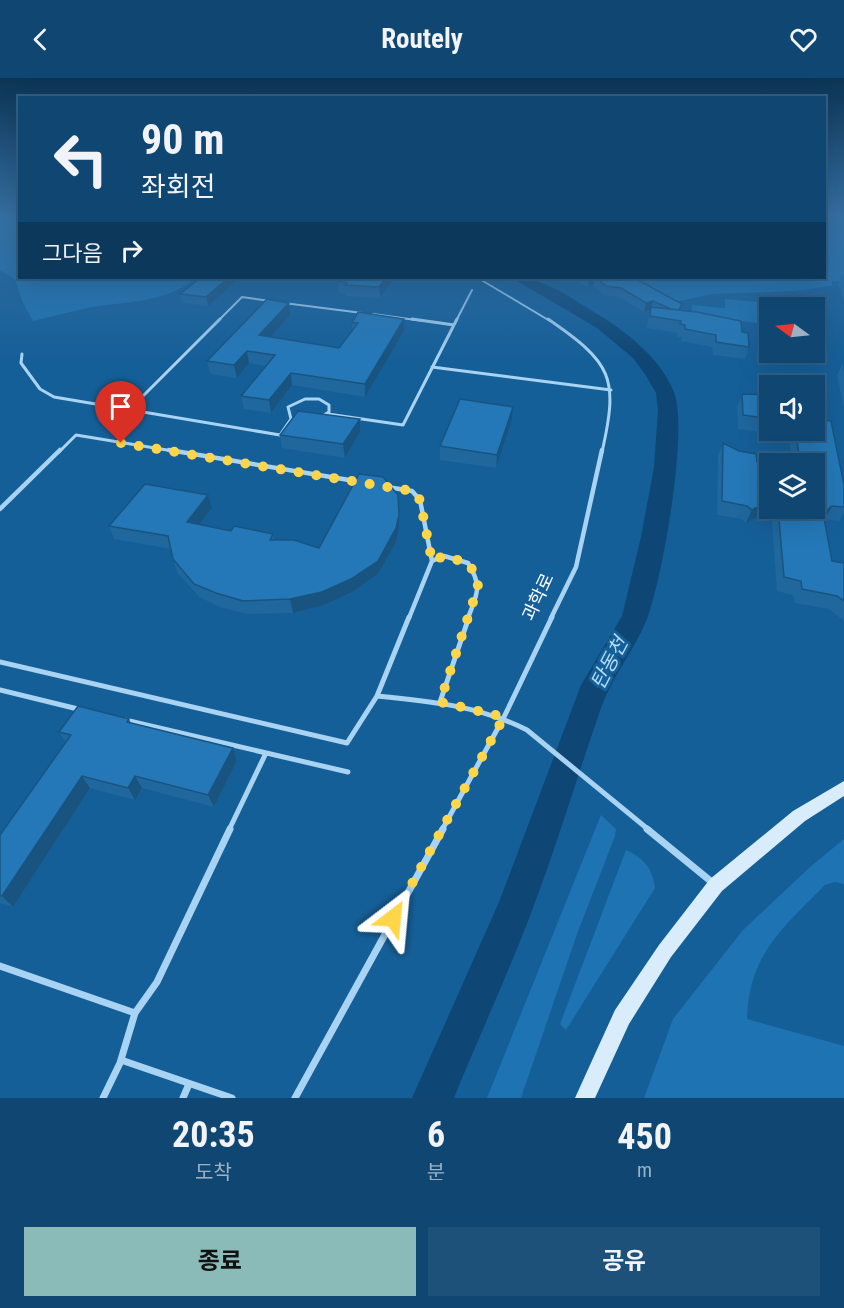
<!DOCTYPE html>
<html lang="ko">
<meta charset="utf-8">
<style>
:root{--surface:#104772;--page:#1e517a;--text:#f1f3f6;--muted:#9cb2c4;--line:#305f84;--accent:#8bbbb9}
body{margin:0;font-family:"Roboto Condensed","Noto Sans KR",sans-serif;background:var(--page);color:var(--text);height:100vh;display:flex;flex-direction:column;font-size:22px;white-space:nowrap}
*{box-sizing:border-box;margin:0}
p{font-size:20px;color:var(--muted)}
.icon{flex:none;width:33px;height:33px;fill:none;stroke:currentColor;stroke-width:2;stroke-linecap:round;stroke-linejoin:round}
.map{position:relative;height:1020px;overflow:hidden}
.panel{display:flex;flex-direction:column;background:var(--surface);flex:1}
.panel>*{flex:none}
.banner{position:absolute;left:18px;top:18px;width:808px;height:183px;border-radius:0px;box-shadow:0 6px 24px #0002,0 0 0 2px var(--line);background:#104772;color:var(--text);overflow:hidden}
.needle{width:39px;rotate:285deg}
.fabs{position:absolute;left:759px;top:219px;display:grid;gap:12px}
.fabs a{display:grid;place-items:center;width:66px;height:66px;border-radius:0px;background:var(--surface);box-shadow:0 6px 24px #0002,0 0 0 2px var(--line);font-size:30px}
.pin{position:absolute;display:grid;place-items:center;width:51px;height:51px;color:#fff;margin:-62px -26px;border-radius:50% 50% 50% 0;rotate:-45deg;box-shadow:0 0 6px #0007}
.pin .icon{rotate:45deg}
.me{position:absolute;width:66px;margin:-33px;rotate:29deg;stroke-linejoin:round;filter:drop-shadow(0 0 4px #0008)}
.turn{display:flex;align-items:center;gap:21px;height:126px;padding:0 24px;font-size:27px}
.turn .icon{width:78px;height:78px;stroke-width:2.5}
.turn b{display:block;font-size:42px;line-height:51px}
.then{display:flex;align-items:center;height:57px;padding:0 24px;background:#0003;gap:12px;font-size:22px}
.eta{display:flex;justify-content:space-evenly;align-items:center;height:102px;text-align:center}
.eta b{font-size:36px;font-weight:700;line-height:42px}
.button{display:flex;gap:12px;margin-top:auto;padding:12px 24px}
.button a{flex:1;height:69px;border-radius:0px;background:var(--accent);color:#111;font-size:24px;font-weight:700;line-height:69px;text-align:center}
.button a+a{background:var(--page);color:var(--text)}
header{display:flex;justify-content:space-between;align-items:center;height:78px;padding:0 24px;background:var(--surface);font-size:27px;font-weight:700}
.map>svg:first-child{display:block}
</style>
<header><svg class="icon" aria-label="back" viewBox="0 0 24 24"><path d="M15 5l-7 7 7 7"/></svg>Routely<svg class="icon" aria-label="heart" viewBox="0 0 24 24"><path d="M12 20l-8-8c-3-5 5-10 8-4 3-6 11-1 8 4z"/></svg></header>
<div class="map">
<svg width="844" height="1020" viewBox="0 0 844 1020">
<rect width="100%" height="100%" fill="#155f98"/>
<path fill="#1e73b2" d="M0,139H19L20,200H196C165,226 125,223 87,230C69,234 51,239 33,243L22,223L15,201L0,192Z
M825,139H844V204L832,203V208L795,213L713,216L675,224L628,200H825Z
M725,221L801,228V229L770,230L769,246L691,238L692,227L725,230Z
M601,737L616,751L615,758L577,856L521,1020H487Z
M844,761V806L835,804L825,807C782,851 749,876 747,941L844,968V1020H644L673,941L743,852L809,790Z
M626,772C644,780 653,791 655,810L566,952L560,946Z"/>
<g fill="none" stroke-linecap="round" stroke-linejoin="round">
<path fill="#0e4775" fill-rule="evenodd" d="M512,200C541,197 574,222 599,237C628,255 661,281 674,314C689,352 662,502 647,541C634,573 613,597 601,630C578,696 558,764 533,830C509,894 480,956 454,1020H412L499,824L581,607L622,538L641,459L654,389L658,332L656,315L645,296L633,280L597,250Z"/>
<path stroke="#a9d3f2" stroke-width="2" d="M478,200L550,243
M284,225L362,235
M373,236L423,243
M218,243L242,219L270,223
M456,243L472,212"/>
<path stroke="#a9d3f2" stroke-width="3" d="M412,241L454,247
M548,241C612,285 619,299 602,374
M22,276L21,285L40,311L54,319L280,357L291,341
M432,289L611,312
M305,321H319L329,327V334L312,344L291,341L288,329Z
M130,331L220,241
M328,336L403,347L457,241
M59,374L76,357L179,374"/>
<path stroke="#a9d3f2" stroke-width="4.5" d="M169,372L361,404
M387,409L412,413L420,422L432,483L409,540
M0,431L60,372
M432,483L444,478L468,485C483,509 477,516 468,540
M551,540L576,489L602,372"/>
<path stroke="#a9d3f2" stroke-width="5" d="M0,584L347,665L377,618L409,539
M0,612L82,632
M377,618C429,623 480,628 527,652L649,752
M440,624L469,539
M125,642L348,694
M229,752L266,675
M442,752L504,639L552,539"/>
<path stroke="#a9d3f2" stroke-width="7" d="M647,751L713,805
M0,888L135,935
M121,982L232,1020
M103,1020L120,985L135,935L157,904L230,751
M183,1020L189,1006
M295,1020L443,751"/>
<path fill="#d8ecfc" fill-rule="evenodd" d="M844,703V718L805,743L722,813L671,879L629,946L595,1020H575L615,932L659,867L710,801L793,733Z"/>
</g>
<path fill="#1f679d" d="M842,196L844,197V223L838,206Z
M200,200H239L208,228L183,225L180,216Z
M341,200H394L380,220L346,218V216L339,215L338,203Z
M570,200H627L680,232L742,254L749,269L745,281L713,277L712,269L681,263L682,259H677L678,255L647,250L650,232L644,234L619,219L604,217L593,208L588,209Z
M289,225L290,237L271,259L339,270L352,253V245L404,253L365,319L292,307L271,335L244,331L241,318L266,288L249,285L237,300L210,296L207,283Z
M842,286L844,294V330L837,297Z
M742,316L770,317V352H814L844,407V435L839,443L825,441L832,483L844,485V543L829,531L795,525L793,517L777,513L771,431L746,445L742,441L717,437L718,378L723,365L757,384L770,430H814V386H792L789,358L738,351L737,329Z
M513,329L512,342L496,390L440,382V368Z
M360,354L345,380L282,370L280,357Z
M208,417L212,430L200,447L231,453L273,456L274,462L319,470L399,437V450L396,464L378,496L352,514L324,527L293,535L247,536L220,529L199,519L177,494L173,481L171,471L114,461L109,448Z
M129,641L131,645L233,670L237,683L214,729L142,710L135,722L90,710L13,829L0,825V757L66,664L59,654Z"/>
<path fill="#195480" d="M228,200H239L208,228L206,219Z
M386,200H394L380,220L379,209Z
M589,200H595L593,208L588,209Z
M653,223L651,232L644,234L646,225Z
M289,225L290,237L261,270L259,257Z
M404,241V253L365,319V306Z
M247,273L249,285L237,300L234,287Z
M291,295L292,307L271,335L269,322Z
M513,329L512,342L496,390L497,377Z
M360,341V354L345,380L343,366Z
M208,417L212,430L191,458L187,444Z
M770,422V430L771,431L746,445L752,432Z
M832,428L825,441L823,435Z
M399,437V450L396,464L378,496L352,514L324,527L293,535L290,521Z
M233,670L237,683L214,729L208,717Z
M82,698L90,710L13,829L2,818Z
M135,698L142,710L135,722L128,710Z"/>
<path fill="#2478b7" stroke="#195480" stroke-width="1.5" d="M200,200H228L206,219L180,216Z
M341,200H386L379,209L345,207L347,205L338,203Z
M596,200H627L636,201L682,226L679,232L671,231L653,223L646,225L621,210L606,208Z
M267,221L289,225L259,257L339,270L358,245H352L358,234L404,241L365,306L291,295L269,322L241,318L275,277L247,273L234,287L207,283Z
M651,229L697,234L741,243L742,254L748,255L749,269L716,264V257L685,251V247L680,246L681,243L650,238Z
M742,316L770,317V341L743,337Z
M460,321L513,329L497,377L440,368Z
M298,333L360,341L343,366L280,357Z
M814,341L831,343L844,407V429L832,428L823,435L832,483L844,485V523L837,518L802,511L801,503L784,499L778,430H814V386H800L796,352H814Z
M723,365L739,373L756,376L757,384L770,386V422L752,432L747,428L722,423Z
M359,396L383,399L398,417L399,437L396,450L378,483L351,501L322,514L290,521L243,523L216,515L194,506L173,481L168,458L109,448L145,406L208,417L187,444L231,453L234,448L273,456L270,462H294L319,470Z
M78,628L129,641L127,644L233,670L208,717L135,698L128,710L82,698L2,818H0V757L71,657L59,654Z"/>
<linearGradient id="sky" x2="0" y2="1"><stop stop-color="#0c3454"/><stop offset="0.49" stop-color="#356fa2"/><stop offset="1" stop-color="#356fa2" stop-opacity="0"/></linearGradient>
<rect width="844" height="282" fill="url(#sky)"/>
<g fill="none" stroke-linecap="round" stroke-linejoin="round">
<path stroke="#ffd54a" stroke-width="10" stroke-dasharray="0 18" d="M121,365L412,413L420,422L432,483L444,478L468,485L477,499L478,509L440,624L504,639L393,840"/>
</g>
<g text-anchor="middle" stroke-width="6" stroke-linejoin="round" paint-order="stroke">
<g font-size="18" fill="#fff" stroke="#155f98">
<text transform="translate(538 519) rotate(-65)" y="6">과학로</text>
</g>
<g font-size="20" font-style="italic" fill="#b5ddf9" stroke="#155f98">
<text transform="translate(609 585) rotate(-62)" y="7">탄동천</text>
</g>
</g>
</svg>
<div class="fabs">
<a><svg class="needle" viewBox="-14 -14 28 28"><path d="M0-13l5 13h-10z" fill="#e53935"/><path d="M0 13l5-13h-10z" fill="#9cb2c4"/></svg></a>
<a><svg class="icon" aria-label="sound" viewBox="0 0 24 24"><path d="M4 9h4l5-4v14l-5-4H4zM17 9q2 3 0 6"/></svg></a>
<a><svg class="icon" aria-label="layers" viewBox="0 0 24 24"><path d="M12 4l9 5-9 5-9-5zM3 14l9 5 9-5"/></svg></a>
</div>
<div class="pin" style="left:121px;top:365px;background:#d93025"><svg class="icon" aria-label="arrive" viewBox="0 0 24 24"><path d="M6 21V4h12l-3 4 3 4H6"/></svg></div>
<svg class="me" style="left:393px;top:840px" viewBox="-20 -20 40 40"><path d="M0-17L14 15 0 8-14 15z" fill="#ffd54a" stroke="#fff" stroke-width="4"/></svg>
<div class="banner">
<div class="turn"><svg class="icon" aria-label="left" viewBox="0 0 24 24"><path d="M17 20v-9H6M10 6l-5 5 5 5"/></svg><div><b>90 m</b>좌회전</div></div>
<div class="then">그다음<svg class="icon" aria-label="right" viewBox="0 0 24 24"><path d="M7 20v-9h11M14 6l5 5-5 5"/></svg></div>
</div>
</div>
<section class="panel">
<div class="eta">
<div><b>20:35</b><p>도착</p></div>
<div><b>6</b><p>분</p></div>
<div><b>450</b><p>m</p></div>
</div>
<div class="button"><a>종료</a><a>공유</a></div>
</section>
